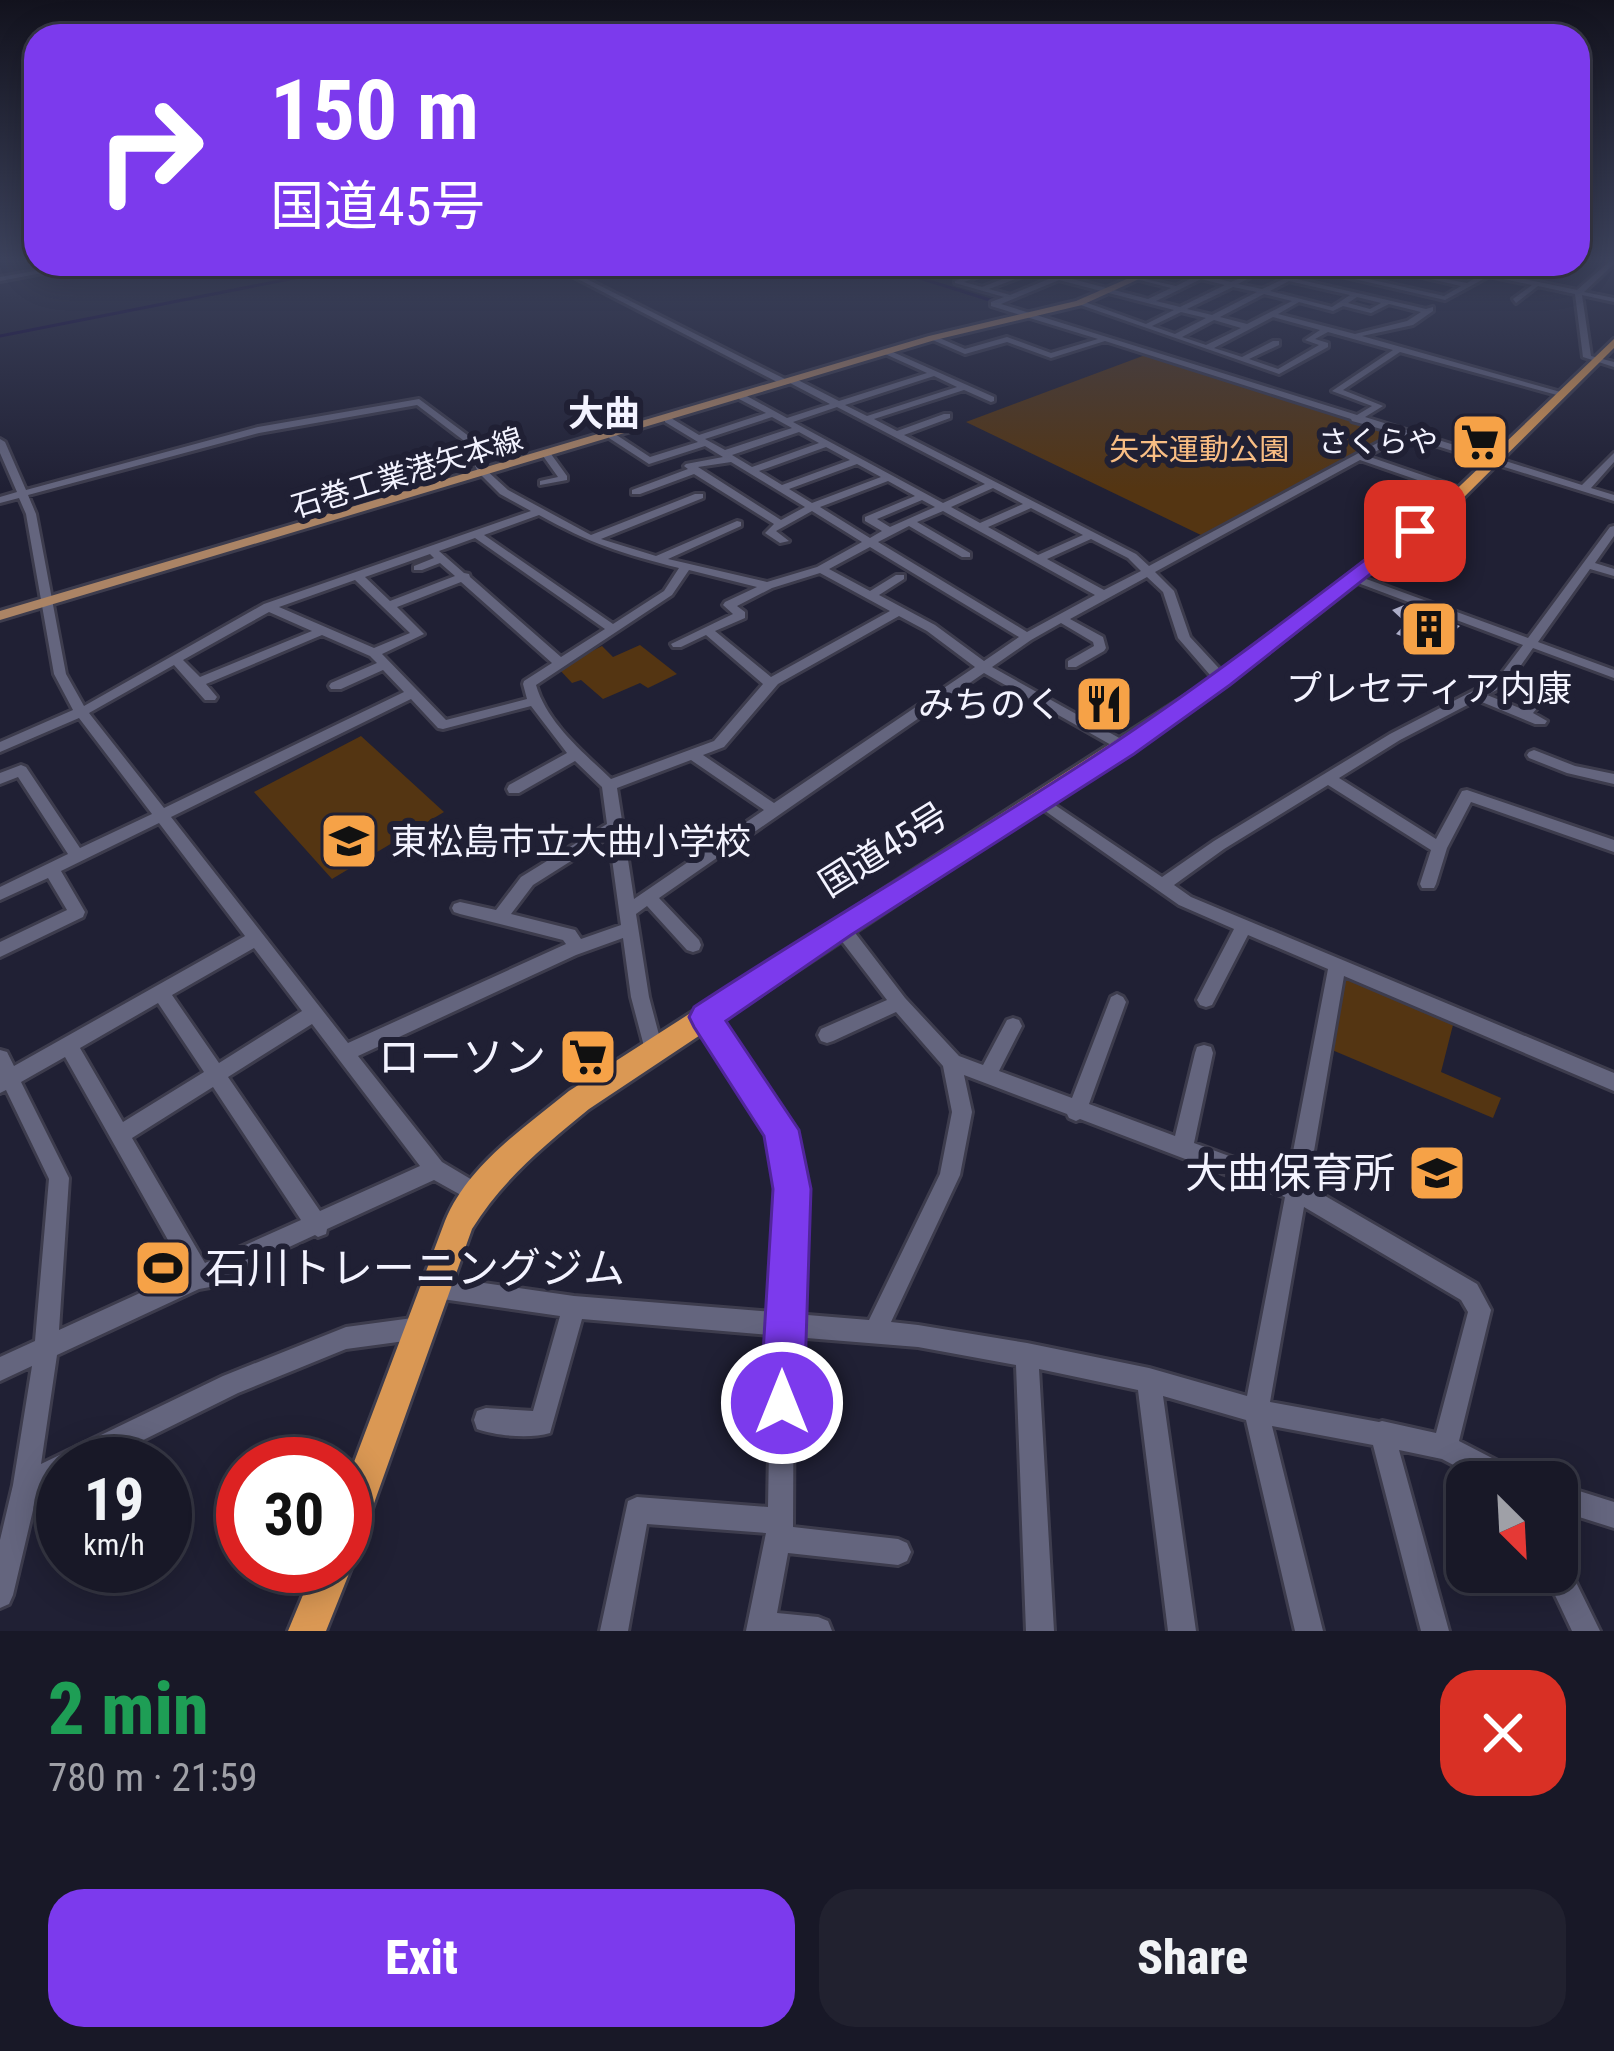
<!DOCTYPE html>
<meta charset="utf-8">
<style>
:root{--surface:#181827;--page:#21212f;--text:#f1f3f6;--muted:#9fa0a7;--line:#363744;--accent:#7c3aed}
body{margin:0;font-family:"Roboto Condensed","Noto Sans JP",sans-serif;background:var(--page);color:var(--text);height:100vh;display:flex;flex-direction:column;font-size:45px;white-space:nowrap}
*{box-sizing:border-box;margin:0}
p{font-size:39px;color:var(--muted)}
.icon{flex:none;width:66px;height:66px;fill:none;stroke:currentColor;stroke-width:2;stroke-linecap:round;stroke-linejoin:round}
.map{position:relative;height:1631px;overflow:hidden}
.sheet{display:flex;flex-direction:column;background:var(--surface);flex:1}
.sheet>*{flex:none}
.top-card{position:absolute;left:24px;top:24px;width:1566px;height:252px;border-radius:36px;box-shadow:0 6px 30px #0003,0 0 0 3px var(--line);background:#7c3aed;color:#fff;overflow:hidden}
.needle{width:78px;rotate:156deg}
.fabs{position:absolute;left:1446px;top:1461px;display:grid;gap:24px}
.fabs a{display:grid;place-items:center;width:132px;height:132px;border-radius:24px;background:var(--surface);box-shadow:0 6px 30px #0003,0 0 0 3px var(--line);font-size:60px}
.speed{position:absolute;left:36px;top:1437px;display:flex;gap:24px;font-size:60px;font-weight:700;text-align:center}
.speed>*{display:grid;place-content:center;width:156px;height:156px;border-radius:50%;background:var(--surface);box-shadow:0 6px 30px #0003,0 0 0 3px var(--line);line-height:1}
.speed small{font-size:30px;font-weight:400}
.speed .limit{border:18px solid #d22;background:#fff;color:#111}
.pin{position:absolute;display:grid;place-items:center;width:102px;height:102px;color:#fff;margin:-51px;border-radius:24px;box-shadow:0 6px 18px #0006}
.me{position:absolute;width:132px;margin:-66px;rotate:0deg;stroke-linejoin:round;filter:drop-shadow(0 0 9px #0008)}
.turn{display:flex;align-items:center;gap:42px;height:252px;padding:0 48px;font-size:54px}
.turn .icon{width:156px;height:156px;stroke-width:2.5}
.turn b{display:block;font-size:84px;line-height:102px}
.round{display:grid;place-items:center;flex:none;width:126px;height:126px;border-radius:36px;background:var(--page)}
.headline{display:flex;align-items:center;justify-content:space-between;height:204px;padding:0 48px}
h1{font-size:72px;font-weight:800;line-height:90px;color:#1e9e55}
.primary-button{display:flex;gap:24px;margin-top:auto;padding:24px 48px}
.primary-button a{flex:1;height:138px;border-radius:36px;background:var(--accent);color:#fff;font-size:48px;font-weight:800;line-height:138px;text-align:center}
.primary-button a+a{background:var(--page);color:var(--text)}
.map>svg:first-child{display:block}
</style>
<div class="map">
<svg width="1614" height="1631" viewBox="0 0 1614 1631">
<rect width="100%" height="100%" fill="#202034"/>
<path fill="#543512" d="M1148,354L1396,433L1203,536L966,422Z
M640,645L677,674L648,688L640,683L603,699L581,680L572,683L558,668L602,646L613,657Z
M361,736L444,812L332,879L254,792Z
M1344,976L1454,1021L1441,1072L1501,1098L1493,1118L1325,1047Z"/>
<g fill="none" stroke-linecap="round" stroke-linejoin="round">
<path stroke="#100339" stroke-width="3" d="M875,264L993,301
M1006,305L1021,310
M0,336L366,264"/>
</g>
<path fill="#acadc8" d="M1404,605L1460,626L1435,649L1396,634L1406,623L1392,610Z"/>
<g fill="none" stroke-linecap="round" stroke-linejoin="round">
<defs>
<path id="minor" d="M1610,261H1614V264L1584,292L1614,298V302L1582,295L1591,356L1614,362V367L1583,357L1575,294L1538,286L1516,303L1513,299L1532,285L1489,276L1445,300L1290,264H1302L1444,296L1461,286L1418,276V274L1467,283L1482,274L1439,264H1452L1577,290Z
M75,264H90L0,281V277Z
M549,264H557L789,381L796,379L839,401L927,373L883,353L882,351L886,349L994,397V401L991,402L964,390L874,419L897,431L944,414H950V418L904,435L1136,554L1149,566L1396,433L1352,421L1351,419L1105,341L1051,358L1007,342L965,354L928,338L935,336L965,349L1007,337L1051,353L1098,339L991,306V302L1004,297L955,283V281L997,264H1013L1030,268L1041,264H1050L1037,270L1058,276L1086,264H1095L1065,277L1148,299L1171,288L1136,279V277L1176,286L1194,277L1143,264C1161,264 1187,277 1202,273C1213,271 1219,265 1230,264L1207,276L1231,282L1247,275L1249,278L1238,284L1262,289L1288,277L1426,309L1433,307V311L1413,325L1362,336L1564,393L1557,395L1400,352L1343,390L1383,406L1365,417L1582,485L1614,453V462L1591,488L1614,495V501L1405,436L1367,456L1466,490V494H1458L1360,460L1155,572L1174,591L1190,637L1227,677L1228,680L1227,683H1217L1178,638L1163,592L1147,577L1070,619L1103,637L1106,648L1104,651L1076,667H1068V661L1094,646L1093,642L1061,623L1031,640L992,667L1130,744L1132,747L1130,750H1120L984,673L659,898L699,940L701,945L699,950L693,952L687,950L647,906L636,914L649,997L663,1050L661,1056L654,1058L647,1056L645,1050L631,997L623,938L576,955L358,1056L442,1162L484,1187L487,1194L484,1201L477,1204L434,1180L327,1229L326,1234L318,1237L315,1235L211,1283L210,1287L199,1289L57,1355L41,1464L223,1376L346,1327L420,1317L428,1320L431,1328L428,1336L420,1339L346,1349L238,1393L95,1464H63V1480L37,1493L13,1595L9,1604L0,1608V1540L13,1485L32,1366L0,1381V1357L35,1341L49,1179L6,1090L0,1093V1050L7,1052L14,1066L245,936L159,823L61,871L85,912L83,917L0,957V942L67,910L48,878L0,900V887L68,854L18,777L0,784V773L21,765L26,767L80,848L152,814L79,718L0,752V742L73,710L54,674L26,514L19,498L0,503V497L17,492L0,453V439L5,442L26,490L258,427L419,399L470,437L485,469L508,490L591,535L695,494H703V498L601,539L656,556L737,521L741,522V526L668,559L767,582L817,567L862,542L812,511L776,531L789,541L780,543L765,533L774,524L694,474L640,494H632V490L688,469L684,466L686,464L723,457L705,446L649,464L609,438V434H615L650,457L698,442L665,422V418H671L699,435L766,413L739,399V395H745L787,418L830,404L790,383L783,385ZM1004,266L1023,271L982,287L964,282ZM1031,273L1051,278L1010,295L989,289ZM1201,279L1225,285L1180,307L1156,301ZM1059,280L1174,310L1146,324L1082,301L1075,303L1279,374L1328,347V343L1315,339L1328,332L1393,350L1332,391L1372,406L1357,415L1001,304ZM1289,281L1350,295L1332,307L1270,291ZM1233,287L1257,292L1212,315L1187,309ZM1264,294L1292,301L1247,324L1220,317ZM1357,297L1381,303L1370,309L1348,303ZM1299,302L1333,311L1343,306L1371,313L1389,304L1421,312L1407,321L1355,334L1278,314ZM1181,312L1206,318L1175,334L1152,326ZM1273,317L1320,330L1305,340L1319,345L1278,369L1249,359L1279,345V341H1273L1242,357L1214,348ZM1214,320L1241,328L1206,345L1182,337ZM934,376L957,387L867,416L845,405ZM417,405L463,440L478,472L500,494L531,511L264,604L84,706L66,674L36,514L28,495L259,433ZM837,407L985,484L943,503L793,422ZM772,417L792,428L725,450L705,439ZM799,432L819,443L752,467L732,455ZM826,447L850,460L782,485L759,471ZM731,462L805,507L781,520L698,467ZM857,464L881,477L812,503L789,489ZM888,481L915,496L865,517V521L882,531L870,538L820,507ZM993,488L1023,504L980,523L951,507ZM922,500L935,507L890,527L877,519ZM1031,508L1083,535L1038,555L988,527ZM943,511L1095,595L1027,632L878,542L909,526L962,557H970V553L917,522ZM539,515C589,543 623,554 679,568L664,591L613,624L484,535ZM475,538L605,629L561,657L470,577L469,574L464,573L439,551ZM1091,539L1128,558L1141,571L1104,590L1047,559ZM870,547L1019,637L984,661L935,625L879,595L904,579V575H896L870,591L829,569ZM430,554L434,558L414,566V570H422L440,563L455,576L390,601L365,577ZM689,570L757,587L725,602L723,605L733,614L671,644L673,647H681L706,635L763,684L714,741L611,779C583,752 547,723 536,685L672,595ZM820,573L890,611L771,677L715,631L745,618V612L737,606L772,588ZM355,580L410,633L374,648L279,607ZM461,582L552,663L524,681L523,684L527,699L446,720L382,654L424,634L397,607ZM269,612L312,631L200,677L183,660ZM899,616L927,631L975,667L774,803L703,755L724,747L778,684ZM322,635L370,656L377,663L331,683L329,686L331,689H341L383,670L404,692L164,808L89,713L174,665L205,700H215L217,697L206,684ZM411,699L438,728L443,729L531,706L567,753L509,785L507,789L509,793H519L575,761L602,787L607,824L521,877L496,910L460,902L454,904L452,908L454,912L460,914L563,940L566,944L348,1043L171,817ZM691,760L764,810L634,899L617,788ZM609,837L621,925L581,939L575,930L511,914L533,885ZM254,948L302,1011L219,1063L172,995ZM158,1003L204,1072L123,1122L80,1048ZM312,1024L420,1166L320,1211L228,1077ZM65,1057L186,1272L59,1330L69,1178L21,1082ZM213,1087L301,1220L205,1263L132,1138Z
M1243,264H1252L1239,268V266Z
M548,453L551,454L567,476V480L540,485V481L558,477L543,456Z
M1614,526V536L1595,563L1614,569V576L1590,569L1538,642L1614,670V678L1533,648L1508,684L1487,695L1522,709L1536,692H1546L1548,695L1533,713L1547,721L1545,724H1535L1477,700L1400,740L1339,778L1436,839L1462,791L1467,790L1614,840V852L1471,802L1447,848L1436,884L1434,888H1422L1420,884L1431,850L1328,785L1224,849L1174,885L1191,897L1614,1073V1091L1344,976L1308,1186L1477,1284L1491,1310L1459,1441L1521,1473L1525,1482H1486L1442,1459L1399,1450L1449,1631H1421L1373,1445L1272,1426L1323,1631H1295L1246,1420L1163,1396L1196,1631H1168L1138,1390L1039,1369L1054,1631H1026L1016,1365L918,1347L794,1337L793,1527L898,1539L907,1543L911,1552L907,1561L898,1565L788,1553L777,1613L818,1617L828,1621L832,1631H746L766,1533L647,1524L628,1631H600L628,1501L637,1497L768,1507L771,1335L582,1319L550,1433C530,1439 497,1436 477,1429L474,1420L477,1411L486,1408L533,1411L560,1316L435,1298L427,1295L424,1287L427,1279L435,1276L574,1296L773,1312L782,1189L772,1133L699,1022L696,1017L699,1012L705,1009L711,1012L791,1130L802,1189L795,1314L869,1320L940,1174L952,1112L943,1066L896,1012L833,1041L827,1043L821,1041L818,1035L821,1029L887,1000L834,931L832,926L834,921L840,919L846,921L905,998L959,1056L983,1065L1007,1020L1013,1018L1019,1020L1022,1026L999,1071L1072,1098L1111,997L1117,994L1123,997L1126,1002L1089,1104L1175,1136L1195,1053L1197,1047L1204,1045L1211,1047L1213,1053L1194,1143L1288,1178L1328,969L1248,935L1212,1005L1206,1007L1200,1005L1197,1000L1234,929L1179,905L1031,801L1038,796L1043,797L1162,877L1214,841L1390,734L1498,678L1523,645L1350,580V576H1358L1528,638L1610,527ZM964,1075L1067,1114L1069,1118L1076,1121L1080,1119L1285,1197L1247,1396L1149,1368L1027,1343L918,1325L891,1322L960,1175L972,1112ZM1304,1207L1461,1300L1468,1312L1436,1433L1382,1421L1379,1422L1270,1402Z
M1534,750L1575,766L1614,774V784L1567,773L1529,758L1527,755L1529,752Z
M1557,1484L1614,1502V1528L1557,1510Z
M1557,1558L1566,1562L1600,1631H1572L1544,1572H1557Z"/>
<path id="major" d="M1161,264H1172L1082,305L935,340L0,620V611L929,336L1076,301Z"/>
<path id="highway" d="M1614,339V348L1451,510L1228,684L589,1109C545,1145 502,1180 472,1229L363,1534L358,1547L345,1552L352,1566L326,1631H288L315,1566H345V1486L445,1221C468,1165 524,1128 569,1091L1216,676L1441,504Z"/>
</defs>
<use href="#minor" stroke="#3d3c4d" stroke-width="6"/>
<use href="#major" stroke="#3d3c4d" stroke-width="6"/>
<use href="#highway" stroke="#3d3c4d" stroke-width="6"/>
<use href="#minor" fill="#64657e" fill-rule="evenodd"/>
<use href="#major" fill="#ab8465" fill-rule="evenodd"/>
<use href="#highway" fill="#da9854" fill-rule="evenodd"/>
</g>
<linearGradient id="sky" x2="0" y2="1"><stop stop-color="#12121d"/><stop offset="0.53" stop-color="#3c425c"/><stop offset="1" stop-color="#3c425c" stop-opacity="0"/></linearGradient>
<rect width="1614" height="489" fill="url(#sky)"/>
<path fill="#7c3aed" stroke="#51269a" stroke-width="3" d="M1408,527L1425,531L1230,685L1134,754L851,935L726,1021L799,1130L811,1189L804,1403L798,1418L782,1425L767,1418L760,1403L773,1189L764,1136L694,1027L689,1017L694,1007C834,915 981,832 1120,739C1220,672 1313,599 1408,527Z"/>
<defs>
<symbol id="supermarket-square" viewBox="-11 -11 22 22"><rect x="-9" y="-9" width="18" height="18" rx="4" fill="#f6a247" stroke="#202034"/><path d="M-6-5.5h2.5l.6 2H6L4.5 2H-2.5L-4.4-4H-6ZM-1.5 3.2a1.3 1.3 0 1 0 .1 0ZM3 3.2a1.3 1.3 0 1 0 .1 0Z" fill="#111"/></symbol>
<symbol id="building-square" viewBox="-11 -11 22 22"><rect x="-9" y="-9" width="18" height="18" rx="4" fill="#f6a247" stroke="#202034"/><path d="M-4-6H4V6H1V3H-1V6H-4ZM-2.5-4.3h1.7v1.8h-1.7ZM.8-4.3h1.7v1.8H.8ZM-2.5-1h1.7V.8h-1.7ZM.8-1h1.7V.8H.8Z" fill="#111"/></symbol>
<symbol id="restaurant-square" viewBox="-11 -11 22 22"><rect x="-9" y="-9" width="18" height="18" rx="4" fill="#f6a247" stroke="#202034"/><path d="M-5-6h1v4h1v-4h1v4h1v-4h1v5L-1.5 .5V6h-2V.5L-5-1ZM5-6V6H3V1.5H1.5Q1.5-4 5-6Z" fill="#111"/></symbol>
<symbol id="school-square" viewBox="-11 -11 22 22"><rect x="-9" y="-9" width="18" height="18" rx="4" fill="#f6a247" stroke="#202034"/><path d="M0-5L7-2L0 1L-7-2ZM-4 1L0 2.5L4 1V4Q0 6-4 4Z" fill="#111"/></symbol>
<symbol id="stadium-square" viewBox="-11 -11 22 22"><rect x="-9" y="-9" width="18" height="18" rx="4" fill="#f6a247" stroke="#202034"/><path d="M0-5a6.5 5 0 1 0 0 10a6.5 5 0 1 0 0-10ZM-3.5-1.8h7v3.6h-7Z" fill="#111"/></symbol>
</defs>
<g fill-rule="evenodd">
<use href="#supermarket-square" x="1447" y="409" width="66" height="66"/>
<use href="#building-square" x="1396" y="596" width="66" height="66"/>
<use href="#restaurant-square" x="1071" y="671" width="66" height="66"/>
<use href="#school-square" x="316" y="808" width="66" height="66"/>
<use href="#supermarket-square" x="555" y="1024" width="66" height="66"/>
<use href="#school-square" x="1404" y="1140" width="66" height="66"/>
<use href="#stadium-square" x="130" y="1235" width="66" height="66"/>
</g>
<g text-anchor="middle" stroke-width="12" stroke-linejoin="round" paint-order="stroke">
<g font-size="30" fill="#f3f3ff" stroke="#202034" text-anchor="end">
<text x="1438" y="452">さくらや</text>
</g>
<g font-size="30" fill="#f8bd83" stroke="#202034">
<text x="1199" y="460">矢本運動公園</text>
</g>
<g font-size="30" fill="#f3f3ff" stroke="#202034">
<text transform="translate(407 473) rotate(-17)" y="10">石巻工業港矢本線</text>
</g>
<g font-size="36" font-weight="bold" fill="#f3f3ff" stroke="#202034">
<text x="604" y="426">大曲</text>
</g>
<g font-size="36" fill="#f3f3ff" stroke="#202034">
<text x="1429" y="701">プレセティア内康</text>
<text x="1062" y="717" text-anchor="end">みちのく</text>
<text x="391" y="854" text-anchor="start">東松島市立大曲小学校</text>
</g>
<g font-size="36" fill="#f3f3ff" stroke="#202034">
<text transform="translate(883 849) rotate(-32)" y="13">国道45号</text>
</g>
<g font-size="42" fill="#f3f3ff" stroke="#202034" text-anchor="end">
<text x="546" y="1072">ローソン</text>
<text x="1395" y="1188">大曲保育所</text>
<text x="205" y="1283" text-anchor="start">石川トレーニングジム</text>
</g>
</g>
</svg>
<div class="fabs">
<a><svg class="needle" viewBox="-14 -14 28 28"><path d="M0-13l5 13h-10z" fill="#e53935"/><path d="M0 13l5-13h-10z" fill="#9fa0a7"/></svg></a>
</div>
<div class="speed"><div>19<small>km/h</small></div><div class="limit">30</div></div>
<div class="pin" style="left:1415px;top:531px;background:#d93025"><svg class="icon" aria-label="arrive" viewBox="0 0 24 24"><path d="M6 21V4h12l-3 4 3 4H6"/></svg></div>
<svg class="me" style="left:782px;top:1403px" viewBox="-20 -20 40 40"><circle r="17" fill="#7c3aed" stroke="#fff" stroke-width="3"/><path d="M0-11L8 9 0 5-8 9z" fill="#fff"/></svg>
<div class="top-card">
<div class="turn"><svg class="icon" aria-label="right" viewBox="0 0 24 24"><path d="M7 20v-9h11M14 6l5 5-5 5"/></svg><div><b>150 m</b>国道45号</div></div>
</div>
</div>
<section class="sheet">
<div class="headline"><div><h1>2 min</h1><p>780 m · 21:59</p></div><a class="round" style="background:#d93025;color:#fff"><svg class="icon" aria-label="close" viewBox="0 0 24 24"><path d="M6 6l12 12M18 6L6 18"/></svg></a></div>
<div class="primary-button"><a>Exit</a><a>Share</a></div>
</section>
